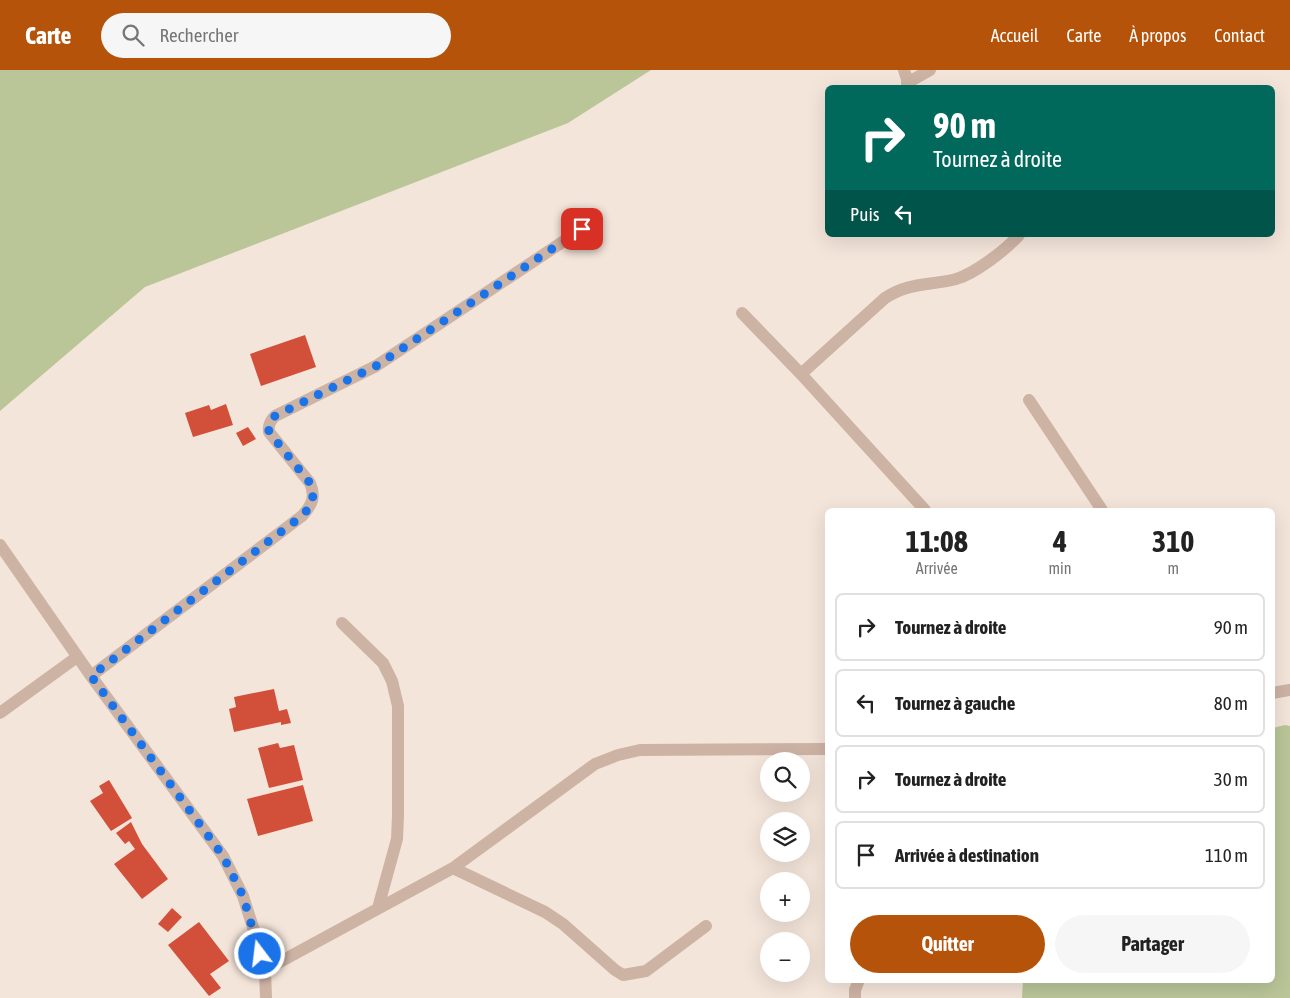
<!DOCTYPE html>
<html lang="fr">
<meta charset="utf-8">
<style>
:root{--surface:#fff;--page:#f6f6f6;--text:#222;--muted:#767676;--line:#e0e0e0;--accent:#b45309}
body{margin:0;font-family:"Asap Condensed",sans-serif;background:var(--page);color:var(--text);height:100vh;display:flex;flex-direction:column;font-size:19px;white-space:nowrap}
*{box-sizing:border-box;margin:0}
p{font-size:16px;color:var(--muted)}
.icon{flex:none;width:28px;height:28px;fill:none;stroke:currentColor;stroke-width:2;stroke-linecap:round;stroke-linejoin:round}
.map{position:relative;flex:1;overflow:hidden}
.details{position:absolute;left:825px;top:438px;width:450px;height:475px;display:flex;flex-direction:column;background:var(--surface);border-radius:8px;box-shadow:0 5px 20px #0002}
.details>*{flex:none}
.banner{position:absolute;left:825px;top:15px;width:450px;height:152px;border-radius:8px;box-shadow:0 5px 20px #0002;background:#00695c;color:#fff;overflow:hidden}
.buttons{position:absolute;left:760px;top:682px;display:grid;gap:10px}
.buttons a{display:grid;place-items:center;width:50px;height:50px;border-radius:50%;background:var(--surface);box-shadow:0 5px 20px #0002;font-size:25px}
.pin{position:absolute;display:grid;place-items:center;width:42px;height:42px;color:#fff;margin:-21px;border-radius:10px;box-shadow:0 2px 8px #0006}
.me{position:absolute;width:55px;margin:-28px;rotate:345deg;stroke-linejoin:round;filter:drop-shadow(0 0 4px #0008)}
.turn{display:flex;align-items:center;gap:18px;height:105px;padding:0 25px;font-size:22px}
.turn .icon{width:65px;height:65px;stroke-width:2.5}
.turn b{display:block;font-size:35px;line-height:42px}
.then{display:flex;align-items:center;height:48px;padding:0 25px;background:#0003;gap:10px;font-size:19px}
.eta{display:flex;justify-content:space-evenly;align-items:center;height:85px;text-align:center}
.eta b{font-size:30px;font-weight:700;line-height:35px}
.primary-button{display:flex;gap:10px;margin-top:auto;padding:10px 25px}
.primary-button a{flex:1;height:58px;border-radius:30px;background:var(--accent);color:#fff;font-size:20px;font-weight:700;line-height:58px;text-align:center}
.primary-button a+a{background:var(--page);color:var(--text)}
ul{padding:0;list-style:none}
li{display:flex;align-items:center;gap:15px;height:68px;margin:0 10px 8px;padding:0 15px;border:2px solid var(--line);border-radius:8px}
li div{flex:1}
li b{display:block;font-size:19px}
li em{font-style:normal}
header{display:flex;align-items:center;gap:30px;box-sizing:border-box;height:70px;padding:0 25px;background:var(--accent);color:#fff}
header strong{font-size:24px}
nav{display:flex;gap:28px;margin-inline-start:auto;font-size:18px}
.search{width:350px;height:45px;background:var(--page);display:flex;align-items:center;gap:12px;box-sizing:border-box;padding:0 18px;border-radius:28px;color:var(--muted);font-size:19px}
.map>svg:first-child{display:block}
</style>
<header>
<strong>Carte</strong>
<div class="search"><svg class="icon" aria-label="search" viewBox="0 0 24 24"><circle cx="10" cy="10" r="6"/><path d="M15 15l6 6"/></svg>Rechercher</div>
<nav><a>Accueil</a><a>Carte</a><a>À propos</a><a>Contact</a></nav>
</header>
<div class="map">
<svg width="1290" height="928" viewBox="0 0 1290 928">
<rect width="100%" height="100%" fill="#f4e5da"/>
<path fill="#bac598" d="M0,0H651L568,53L145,217L0,341Z
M1285,655L1290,656V928H1022L1023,910H1272L1273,658Z"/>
<path fill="#d24f3a" d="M305,265L316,297L261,316L250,284Z
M226,334L233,355L193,367L185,343L209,335L211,340Z
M248,357L256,369L243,376L236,363Z
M274,619L279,641L287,639L291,653L281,655V652L234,662L229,639L236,637L234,627Z
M278,673L280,678L294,675L303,710L269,718L258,678Z
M109,710L132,748L111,761L90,731L103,723L99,716Z
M303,715L313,751L258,766L247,729Z
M131,752L142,774L168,809L142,829L114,794L135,779L129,771L125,774L116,763Z
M172,838L182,847L168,862L158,854Z
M199,852L229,891L210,904L221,918L209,926L168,875Z"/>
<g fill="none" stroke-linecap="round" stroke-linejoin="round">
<path stroke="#cdb3a4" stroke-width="12" d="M904,0L910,18
M907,13L930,0
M742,243L801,304L925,440
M801,304L885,228C909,212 929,216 956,209C974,204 1006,180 1019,165
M1029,330L1102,440
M0,475L91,606L223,786L243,826L256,867L265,900L266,928
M342,553L383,593L392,611L398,636V746L397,769L378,838
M91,606L302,446C312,435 316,427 310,413L269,362C268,355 270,351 275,346L376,296L582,159
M1272,623L1290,620
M0,643L77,587
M453,798L545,842L563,854L615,900L623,905L646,901L706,856
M265,900L453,798L595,694L618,685L640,680L828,679
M855,928V920L859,910"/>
</g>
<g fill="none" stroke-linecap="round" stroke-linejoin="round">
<path stroke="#1a73e8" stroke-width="9" stroke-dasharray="0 16.2" d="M260,884L243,826L223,786L91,606L302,446C312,435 316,427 310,413L269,362C268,355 270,351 275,346L376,296L582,159"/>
</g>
</svg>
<div class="buttons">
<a><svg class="icon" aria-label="search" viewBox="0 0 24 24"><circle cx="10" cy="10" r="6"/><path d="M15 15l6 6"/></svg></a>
<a><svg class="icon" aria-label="layers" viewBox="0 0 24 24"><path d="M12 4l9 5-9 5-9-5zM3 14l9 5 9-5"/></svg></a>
<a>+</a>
<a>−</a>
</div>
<div class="pin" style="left:582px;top:159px;background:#d93025"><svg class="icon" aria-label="arrive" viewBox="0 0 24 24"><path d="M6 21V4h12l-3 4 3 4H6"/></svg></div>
<svg class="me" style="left:260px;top:884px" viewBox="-20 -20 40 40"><circle r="17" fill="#1a73e8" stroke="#fff" stroke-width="3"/><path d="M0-11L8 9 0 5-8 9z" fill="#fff"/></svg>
<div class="banner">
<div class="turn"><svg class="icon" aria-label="right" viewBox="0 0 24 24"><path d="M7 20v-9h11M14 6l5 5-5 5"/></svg><div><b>90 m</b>Tournez à droite</div></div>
<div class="then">Puis<svg class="icon" aria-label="left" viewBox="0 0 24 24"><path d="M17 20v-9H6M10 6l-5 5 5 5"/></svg></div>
</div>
<section class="details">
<div class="eta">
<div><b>11:08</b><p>Arrivée</p></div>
<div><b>4</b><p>min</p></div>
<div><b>310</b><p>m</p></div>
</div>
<ul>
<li><svg class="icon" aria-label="right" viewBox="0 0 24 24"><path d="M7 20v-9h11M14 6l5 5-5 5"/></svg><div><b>Tournez à droite</b></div><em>90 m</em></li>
<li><svg class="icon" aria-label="left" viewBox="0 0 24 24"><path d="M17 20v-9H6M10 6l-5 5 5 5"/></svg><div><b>Tournez à gauche</b></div><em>80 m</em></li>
<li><svg class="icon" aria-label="right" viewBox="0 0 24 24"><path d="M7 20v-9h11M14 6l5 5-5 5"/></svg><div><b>Tournez à droite</b></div><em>30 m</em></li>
<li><svg class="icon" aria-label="arrive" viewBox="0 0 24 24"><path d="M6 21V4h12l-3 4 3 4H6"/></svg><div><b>Arrivée à destination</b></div><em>110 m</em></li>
</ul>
<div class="primary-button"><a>Quitter</a><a>Partager</a></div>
</section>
</div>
